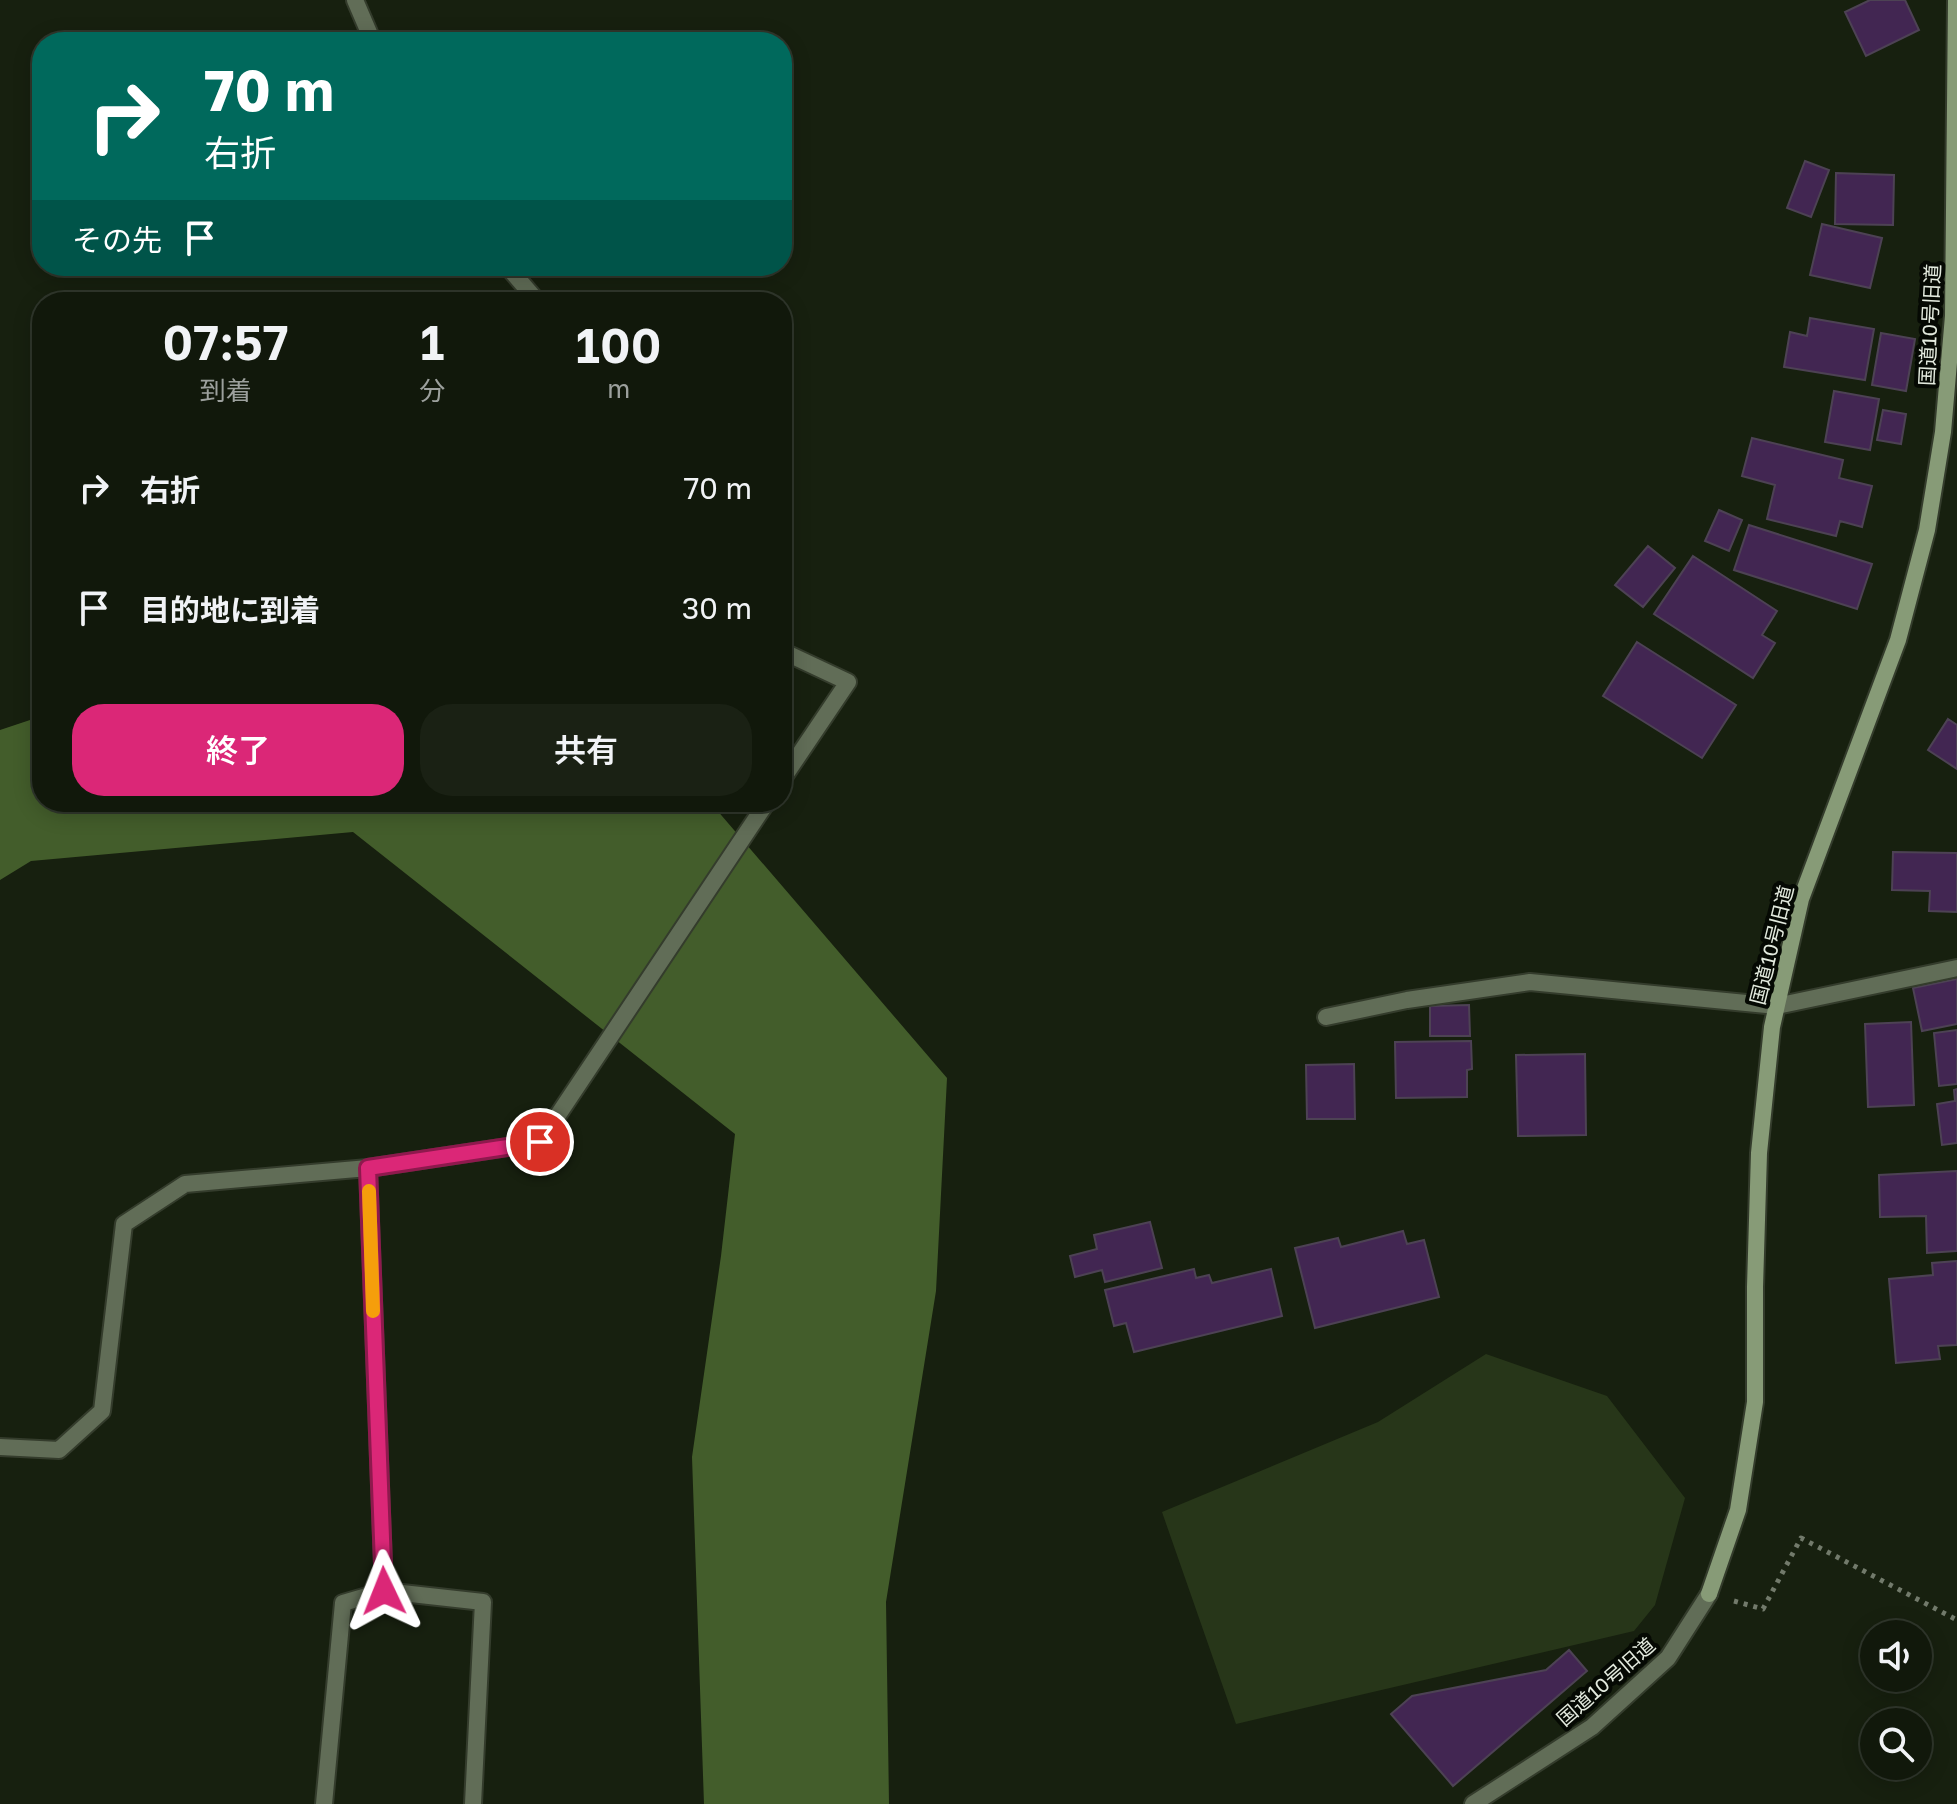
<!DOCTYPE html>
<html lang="ja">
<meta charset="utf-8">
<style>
:root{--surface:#11180b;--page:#1a2114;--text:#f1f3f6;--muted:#9ca09d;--line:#30372c;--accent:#db2777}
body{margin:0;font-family:"Golos Text","Noto Sans JP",sans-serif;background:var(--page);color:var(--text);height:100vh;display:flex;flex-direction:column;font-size:30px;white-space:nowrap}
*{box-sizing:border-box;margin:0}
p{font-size:26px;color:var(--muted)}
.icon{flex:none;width:44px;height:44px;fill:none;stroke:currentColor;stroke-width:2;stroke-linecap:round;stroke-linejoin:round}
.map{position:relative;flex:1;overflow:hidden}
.panel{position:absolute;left:32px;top:292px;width:760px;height:520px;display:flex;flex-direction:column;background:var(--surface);border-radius:32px;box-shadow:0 4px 20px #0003,0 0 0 2px var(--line)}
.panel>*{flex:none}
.banner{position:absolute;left:32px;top:32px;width:760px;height:244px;border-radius:32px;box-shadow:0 4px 20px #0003,0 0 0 2px var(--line);background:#00695c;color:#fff;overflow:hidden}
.buttons{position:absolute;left:1860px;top:1620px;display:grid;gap:16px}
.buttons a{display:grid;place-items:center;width:72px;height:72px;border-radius:50%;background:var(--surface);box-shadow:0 4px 20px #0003,0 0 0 2px var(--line);font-size:40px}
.pin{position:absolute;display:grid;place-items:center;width:68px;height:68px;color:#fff;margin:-34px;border:4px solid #fff;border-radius:50%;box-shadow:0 2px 8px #0007}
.me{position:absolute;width:88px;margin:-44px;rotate:358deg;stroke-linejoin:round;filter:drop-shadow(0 0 6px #0008)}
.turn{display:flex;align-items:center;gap:28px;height:168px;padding:0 40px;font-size:36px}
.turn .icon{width:104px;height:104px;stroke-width:2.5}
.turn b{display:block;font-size:56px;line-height:68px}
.then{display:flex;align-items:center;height:76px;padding:0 40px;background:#0003;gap:16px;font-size:30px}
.eta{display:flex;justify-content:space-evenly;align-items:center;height:136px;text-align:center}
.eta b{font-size:48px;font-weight:600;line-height:56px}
.action{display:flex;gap:16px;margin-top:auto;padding:16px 40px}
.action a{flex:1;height:92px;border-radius:32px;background:var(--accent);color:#fff;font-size:32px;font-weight:600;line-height:92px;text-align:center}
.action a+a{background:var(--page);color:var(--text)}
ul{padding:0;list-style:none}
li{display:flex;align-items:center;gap:24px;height:120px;padding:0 40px}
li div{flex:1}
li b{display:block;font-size:30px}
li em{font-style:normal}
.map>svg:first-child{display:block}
</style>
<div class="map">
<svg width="1957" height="1804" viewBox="0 0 1957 1804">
<rect width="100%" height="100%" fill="#17200f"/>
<path fill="#273619" d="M1486,1354L1607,1396L1685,1498L1655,1605L1634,1631L1236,1724L1162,1512L1378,1422Z"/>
<path fill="#435d2b" d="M42,716V802H710L947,1078L936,1291L886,1602L889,1804H704L692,1457L721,1256L735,1134L353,832L31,861L0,880V730Z"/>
<path fill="#422652" stroke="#4d4254" stroke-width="2" d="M1870,0H1905L1919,30L1866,56L1845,12Z
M1805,161L1829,170L1811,217L1787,208Z
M1836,173L1894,175L1893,225L1835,224Z
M1822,224L1882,238L1870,288L1810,275Z
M1810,318L1874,329L1865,380L1784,367L1790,332L1807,336Z
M1881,333L1915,339L1906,391L1872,385Z
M1834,391L1879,399L1870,450L1825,442Z
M1883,410L1906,414L1901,444L1877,440Z
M1752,438L1843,460L1839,478L1872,486L1862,527L1840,521L1836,536L1767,519L1775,485L1742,476Z
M1719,510L1742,520L1729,551L1705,541Z
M1749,525L1872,564L1857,609L1734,570Z
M1648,546L1675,568L1643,607L1615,585Z
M1693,556L1777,611L1762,635L1775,643L1753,678L1654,614Z
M1637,642L1736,705L1702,758L1603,696Z
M1948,719L1957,725V769L1928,750Z
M1893,852L1957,853V912L1929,911L1930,891L1892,890Z
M1957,979V1024L1922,1031L1913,988Z
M1469,1005L1470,1036H1430V1006Z
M1911,1022L1914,1105L1868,1107L1865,1024Z
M1957,1030V1084L1939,1086L1934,1033Z
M1471,1041L1472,1069L1467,1070V1097L1396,1098L1395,1042Z
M1585,1054L1586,1135L1518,1136L1516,1055Z
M1354,1064L1355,1119H1307L1306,1065Z
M1957,1089V1143L1942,1145L1937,1104L1955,1101L1954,1090Z
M1957,1171V1251L1927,1253L1926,1216L1880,1217L1879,1175Z
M1150,1222L1162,1268L1105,1282L1102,1270L1075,1277L1070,1256L1097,1249L1094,1235Z
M1403,1231L1407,1244L1424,1240L1439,1297L1315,1328L1295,1248L1338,1238L1341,1247Z
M1957,1261V1345L1938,1346L1940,1359L1896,1363L1889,1279L1933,1275L1932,1263Z
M1194,1269L1196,1278L1209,1275L1212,1283L1271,1269L1282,1316L1134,1352L1126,1323L1114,1326L1105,1290Z
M1569,1650L1587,1671L1453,1786L1391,1714L1412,1696L1546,1670Z"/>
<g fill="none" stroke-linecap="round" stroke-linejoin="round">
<defs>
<path id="street" d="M355,0L373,42
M507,266L538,302
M782,651L848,682L782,780
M1326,1017L1407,1000L1530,982L1777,1006L1957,968
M0,1447L59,1450L102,1411L124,1224L185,1184L368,1168L540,1142L767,802
M384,1591L483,1602L473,1804
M324,1804L343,1603L384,1591L368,1168
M1473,1804L1592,1727L1668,1658L1709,1594"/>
<path id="secondary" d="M1709,1594L1738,1510L1755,1402V1287L1759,1153L1772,1027L1801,899L1898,640L1927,530L1943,432L1953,316L1956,0"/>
</defs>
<use href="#street" stroke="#343c2c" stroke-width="20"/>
<use href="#secondary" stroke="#343c2c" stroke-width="20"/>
<path stroke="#727a6b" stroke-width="5" stroke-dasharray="4 6" stroke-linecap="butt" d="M1734,1601L1763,1609L1801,1538L1957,1620"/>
<use href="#street" stroke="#616d57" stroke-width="16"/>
<use href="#secondary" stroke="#879b77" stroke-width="16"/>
</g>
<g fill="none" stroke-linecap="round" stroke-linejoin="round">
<defs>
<path id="route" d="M384,1591L368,1168L540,1142"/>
</defs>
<use href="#route" stroke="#8e194d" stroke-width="20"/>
<use href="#route" stroke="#db2777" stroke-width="14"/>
<path stroke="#f59e0b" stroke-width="14" d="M369,1191L373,1311"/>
</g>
<g text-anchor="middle" stroke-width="8" stroke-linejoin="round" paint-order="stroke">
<g font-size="20" fill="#e3eade" stroke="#050903">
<text transform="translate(1930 325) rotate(-87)" y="7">国道10号旧道</text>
<text transform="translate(1772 945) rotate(-76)" y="7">国道10号旧道</text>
<text transform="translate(1606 1682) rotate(-41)" y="7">国道10号旧道</text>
</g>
</g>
</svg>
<div class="buttons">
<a><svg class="icon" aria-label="sound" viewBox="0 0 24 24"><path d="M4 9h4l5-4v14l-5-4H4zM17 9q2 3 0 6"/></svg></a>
<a><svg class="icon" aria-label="search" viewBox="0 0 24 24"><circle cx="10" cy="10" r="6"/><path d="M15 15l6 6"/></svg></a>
</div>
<div class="pin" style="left:540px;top:1142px;background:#d93025"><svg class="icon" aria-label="arrive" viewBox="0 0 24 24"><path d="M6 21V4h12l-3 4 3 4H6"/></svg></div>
<svg class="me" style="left:384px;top:1591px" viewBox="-20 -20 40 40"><path d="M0-17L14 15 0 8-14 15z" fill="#db2777" stroke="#fff" stroke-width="4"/></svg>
<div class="banner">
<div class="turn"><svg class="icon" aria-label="right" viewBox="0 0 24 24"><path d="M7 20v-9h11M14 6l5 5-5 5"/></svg><div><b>70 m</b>右折</div></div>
<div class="then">その先<svg class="icon" aria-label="arrive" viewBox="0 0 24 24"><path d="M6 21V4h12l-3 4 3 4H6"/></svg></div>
</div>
<section class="panel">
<div class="eta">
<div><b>07:57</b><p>到着</p></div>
<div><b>1</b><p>分</p></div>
<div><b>100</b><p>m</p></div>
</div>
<ul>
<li><svg class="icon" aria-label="right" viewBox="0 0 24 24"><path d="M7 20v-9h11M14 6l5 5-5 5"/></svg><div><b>右折</b></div><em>70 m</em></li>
<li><svg class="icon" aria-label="arrive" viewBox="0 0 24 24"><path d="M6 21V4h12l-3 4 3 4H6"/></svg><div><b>目的地に到着</b></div><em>30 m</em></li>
</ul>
<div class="action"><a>終了</a><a>共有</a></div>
</section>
</div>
